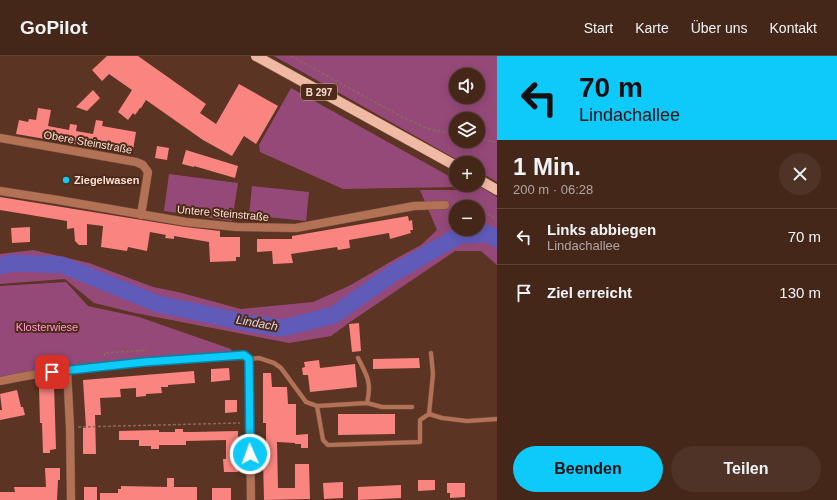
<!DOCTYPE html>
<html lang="de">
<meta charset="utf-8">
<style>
:root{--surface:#45271a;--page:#4f3327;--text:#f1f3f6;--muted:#b0a5a2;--line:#5d4439;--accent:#0dcafa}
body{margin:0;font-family:Helvetica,sans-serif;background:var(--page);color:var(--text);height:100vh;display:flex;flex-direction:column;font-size:15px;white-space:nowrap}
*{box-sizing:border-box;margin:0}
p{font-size:13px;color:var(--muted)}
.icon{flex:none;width:22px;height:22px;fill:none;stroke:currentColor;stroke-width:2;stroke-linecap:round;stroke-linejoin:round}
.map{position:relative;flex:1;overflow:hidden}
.details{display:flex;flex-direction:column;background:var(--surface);width:340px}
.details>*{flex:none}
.guide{background:#0dcafa;color:#111;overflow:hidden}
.buttons{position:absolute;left:449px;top:12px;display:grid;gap:8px}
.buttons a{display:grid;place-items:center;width:36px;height:36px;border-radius:50%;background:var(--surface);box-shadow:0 2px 10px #0003,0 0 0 1px var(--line);font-size:20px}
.pin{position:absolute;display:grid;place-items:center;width:34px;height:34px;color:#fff;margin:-17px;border-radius:8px;box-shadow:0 2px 6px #0006}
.me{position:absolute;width:44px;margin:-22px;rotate:358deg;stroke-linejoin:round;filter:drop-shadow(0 0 3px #0008)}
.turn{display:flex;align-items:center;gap:14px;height:84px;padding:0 16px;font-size:18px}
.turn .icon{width:52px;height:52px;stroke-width:2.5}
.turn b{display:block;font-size:28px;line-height:34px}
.round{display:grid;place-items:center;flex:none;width:42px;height:42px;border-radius:21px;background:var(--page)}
.headline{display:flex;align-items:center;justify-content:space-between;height:68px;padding:0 16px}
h1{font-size:24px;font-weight:700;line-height:30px}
.button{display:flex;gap:8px;margin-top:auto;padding:8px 16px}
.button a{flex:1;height:46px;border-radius:24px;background:var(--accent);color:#111;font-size:16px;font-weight:700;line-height:46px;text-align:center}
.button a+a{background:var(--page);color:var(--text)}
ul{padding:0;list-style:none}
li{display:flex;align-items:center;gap:12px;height:56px;padding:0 16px;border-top:1px solid var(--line)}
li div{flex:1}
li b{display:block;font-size:15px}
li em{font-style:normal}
header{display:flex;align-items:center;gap:24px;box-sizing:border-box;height:56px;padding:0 20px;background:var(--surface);border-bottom:1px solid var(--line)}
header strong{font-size:19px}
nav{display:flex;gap:22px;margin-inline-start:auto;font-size:14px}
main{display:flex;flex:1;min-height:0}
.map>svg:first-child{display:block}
</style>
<header>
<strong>GoPilot</strong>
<nav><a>Start</a><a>Karte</a><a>Über uns</a><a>Kontakt</a></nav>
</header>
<main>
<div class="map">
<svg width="497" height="444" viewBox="0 0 497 444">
<rect width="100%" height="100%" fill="#5c3423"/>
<path fill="#954979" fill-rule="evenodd" d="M274,0H497V126L478,115V107H463ZM456,19H478V41H456ZM456,63H478V85H456Z
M291,32L456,124L454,131L343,133L260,96L259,89Z
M169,118L238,127L232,165L164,155Z
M461,129H477L497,141V209L481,195H455L350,266L331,280L289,287L135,257L94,247L65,223L0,228V198L33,194L89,207L153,231L178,236L241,253L313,246L349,230L397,202L421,189L437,174L420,134H459ZM456,151H478V173H456Z
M252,130L309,136L306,165L249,159Z
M66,226L88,250L139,261L231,293L232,297L0,323V230Z"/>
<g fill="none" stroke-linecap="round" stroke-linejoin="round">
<path stroke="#605ab9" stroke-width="17" d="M0,210L12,207L62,209L158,248L253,268L283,272L334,259L395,216L460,179L489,178L497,183"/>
</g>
<path fill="#fa8480" d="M107,0H138L206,48L200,57L216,68L239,28L278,50L256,88L244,80L232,100L203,84L146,44L141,52H140L135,59L133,57L128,64L118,56L132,34L109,18L102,25L92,14Z
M93,34L100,42L87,55L76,51Z
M38,52L51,54L48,70L69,74L70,68L77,69L76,75L93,78L96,64L103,65L102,70L136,76L133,94L99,88L98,92L16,78L19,64L28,66L29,63L36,64Z
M157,90L169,92L167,104L155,102Z
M186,94L238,110L235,122L194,110V111L182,108Z
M0,141L185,171L220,175V181H240V201H236V205L210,206L209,186L174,180V183L165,182L166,179L150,176L147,195L128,191L127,195L101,191L103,170L87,168V189H79L75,185L74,172L67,173V165L0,154Z
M408,160L409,165L412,164L413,174H410L411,177L390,183L389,177L349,184L350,192L338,194L337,191L291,198L293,207L273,208L272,195L257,196V183H292V180Z
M30,171V186L12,187L11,172Z
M359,267L361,295L352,296L349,268Z
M419,302L420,312L373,313V303Z
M319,304L320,312L355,308L357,331L310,336L308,319H303L302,312L305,311L304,306Z
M229,312L230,324L211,326V313Z
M194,315L195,327L168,329V331H161L162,337L146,338V340L136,341V332L120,333L121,341L100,342L101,359H95L96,398H83V372H86L83,324Z
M263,317H271L272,331H287L288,348H296V379L308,378V392H301V388H295V387L277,386L278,432H295V408H309L310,443L264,444L263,404H262V392H266V367H263Z
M54,328L56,393L50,394V397H43L42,367H40L39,329Z
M17,334L21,351H23L25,359L0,364V354H2L0,338Z
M225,344H237V356L225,357Z
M338,358H395V378L338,379Z
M175,373H183V376H193L238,375V416H224L223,403H226V384L186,385V389H159V393H151V390H139V384H119V375L159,374V376H175Z
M45,412H60V424H58L57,444H0V436H15L14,431H46Z
M167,422H174V431H197V444H100V437H118V433H121V430L167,431Z
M418,424H435V434L418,435Z
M343,426V442L324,443L323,427Z
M447,427H465V441L450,442V437H447Z
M401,429V442L358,444V431Z
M84,431H97V444H84Z
M212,432H231V444H212Z"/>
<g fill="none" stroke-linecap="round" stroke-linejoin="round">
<defs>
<path id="lane" d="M358,302C367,320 372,326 367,347
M249,303L259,302L274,307L281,312L306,346L317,350L367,347L382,351H412
M317,350L323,384L328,389L420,386V364L429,358L442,362L467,365L497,363
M429,358L433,318L431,297"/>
<path id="street" d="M0,82L136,106L143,109L148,116L141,159
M0,135L58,144L186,166L237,171L296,172L414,150L445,149
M67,314L70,371L71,444
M0,325C80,308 163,305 244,299L249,303L251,444"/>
<path id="primary" d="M256,0L456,110
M478,123L497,134"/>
</defs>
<use href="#lane" stroke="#785343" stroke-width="5"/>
<use href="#street" stroke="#785343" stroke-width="9"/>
<use href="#primary" stroke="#785343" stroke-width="11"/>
<path stroke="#8d695b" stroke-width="1.5" stroke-dasharray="3 2" stroke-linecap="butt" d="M291,0L402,61L429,73L456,78
M478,82L497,87
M478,155L483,156L497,163
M105,300L104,297L147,294
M78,371L240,367"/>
<use href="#lane" stroke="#b37156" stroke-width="4"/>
<use href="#street" stroke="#b37156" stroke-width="8"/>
<use href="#primary" stroke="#efb9a3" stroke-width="10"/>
</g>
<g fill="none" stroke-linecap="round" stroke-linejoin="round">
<defs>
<path id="route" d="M52,316L144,306L244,299L249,303L250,398"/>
</defs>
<use href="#route" stroke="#0883a2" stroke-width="10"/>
<use href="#route" stroke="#0dcafa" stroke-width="7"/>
</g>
<circle fill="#0dcafa" stroke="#502a19" stroke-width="1.5" cx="66" cy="124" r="4"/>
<g text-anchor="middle" stroke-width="4" stroke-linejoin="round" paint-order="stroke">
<rect fill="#502a19" stroke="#c7a99d" stroke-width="1" x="301" y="28" width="36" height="16" rx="3"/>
<g font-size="10" font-weight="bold" fill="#fae0d6">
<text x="319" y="40">B 297</text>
</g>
<g font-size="11" fill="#fae0d6" stroke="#502a19">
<text transform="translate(88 86) rotate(10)" y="4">Obere Steinstraße</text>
<text transform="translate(223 157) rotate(5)" y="4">Untere Steinstraße</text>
</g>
<g font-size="11" font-weight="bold" fill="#fae0d6" stroke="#502a19" text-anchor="start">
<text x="74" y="128">Ziegelwasen</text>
</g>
<g font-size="11" fill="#fe9ad8" stroke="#502a19">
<text x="47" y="275">Klosterwiese</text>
</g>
<g font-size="12" font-style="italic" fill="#d7d9f2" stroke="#502a19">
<text transform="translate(257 267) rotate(10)" y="4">Lindach</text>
</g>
</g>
</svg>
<div class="buttons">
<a><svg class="icon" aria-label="sound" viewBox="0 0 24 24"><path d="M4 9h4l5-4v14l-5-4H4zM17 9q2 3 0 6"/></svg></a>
<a><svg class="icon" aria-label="layers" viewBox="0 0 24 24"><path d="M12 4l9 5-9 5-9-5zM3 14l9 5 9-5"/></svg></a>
<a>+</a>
<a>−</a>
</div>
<div class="pin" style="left:52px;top:316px;background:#d93025"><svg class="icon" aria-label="arrive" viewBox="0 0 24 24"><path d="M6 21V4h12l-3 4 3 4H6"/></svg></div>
<svg class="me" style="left:250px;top:398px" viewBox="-20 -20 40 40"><circle r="17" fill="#0dcafa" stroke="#fff" stroke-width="3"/><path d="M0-11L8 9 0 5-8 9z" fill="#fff"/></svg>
</div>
<section class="details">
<div class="guide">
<div class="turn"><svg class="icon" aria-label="left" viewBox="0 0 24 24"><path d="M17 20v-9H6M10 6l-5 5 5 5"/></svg><div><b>70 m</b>Lindachallee</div></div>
</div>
<div class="headline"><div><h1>1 Min.</h1><p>200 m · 06:28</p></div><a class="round"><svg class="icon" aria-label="close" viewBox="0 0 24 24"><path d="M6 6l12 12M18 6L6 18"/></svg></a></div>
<ul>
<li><svg class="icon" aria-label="left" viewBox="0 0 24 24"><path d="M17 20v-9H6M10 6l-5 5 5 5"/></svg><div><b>Links abbiegen</b><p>Lindachallee</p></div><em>70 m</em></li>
<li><svg class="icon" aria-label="arrive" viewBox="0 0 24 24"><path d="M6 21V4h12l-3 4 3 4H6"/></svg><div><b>Ziel erreicht</b></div><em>130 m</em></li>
</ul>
<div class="button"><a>Beenden</a><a>Teilen</a></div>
</section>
</main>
